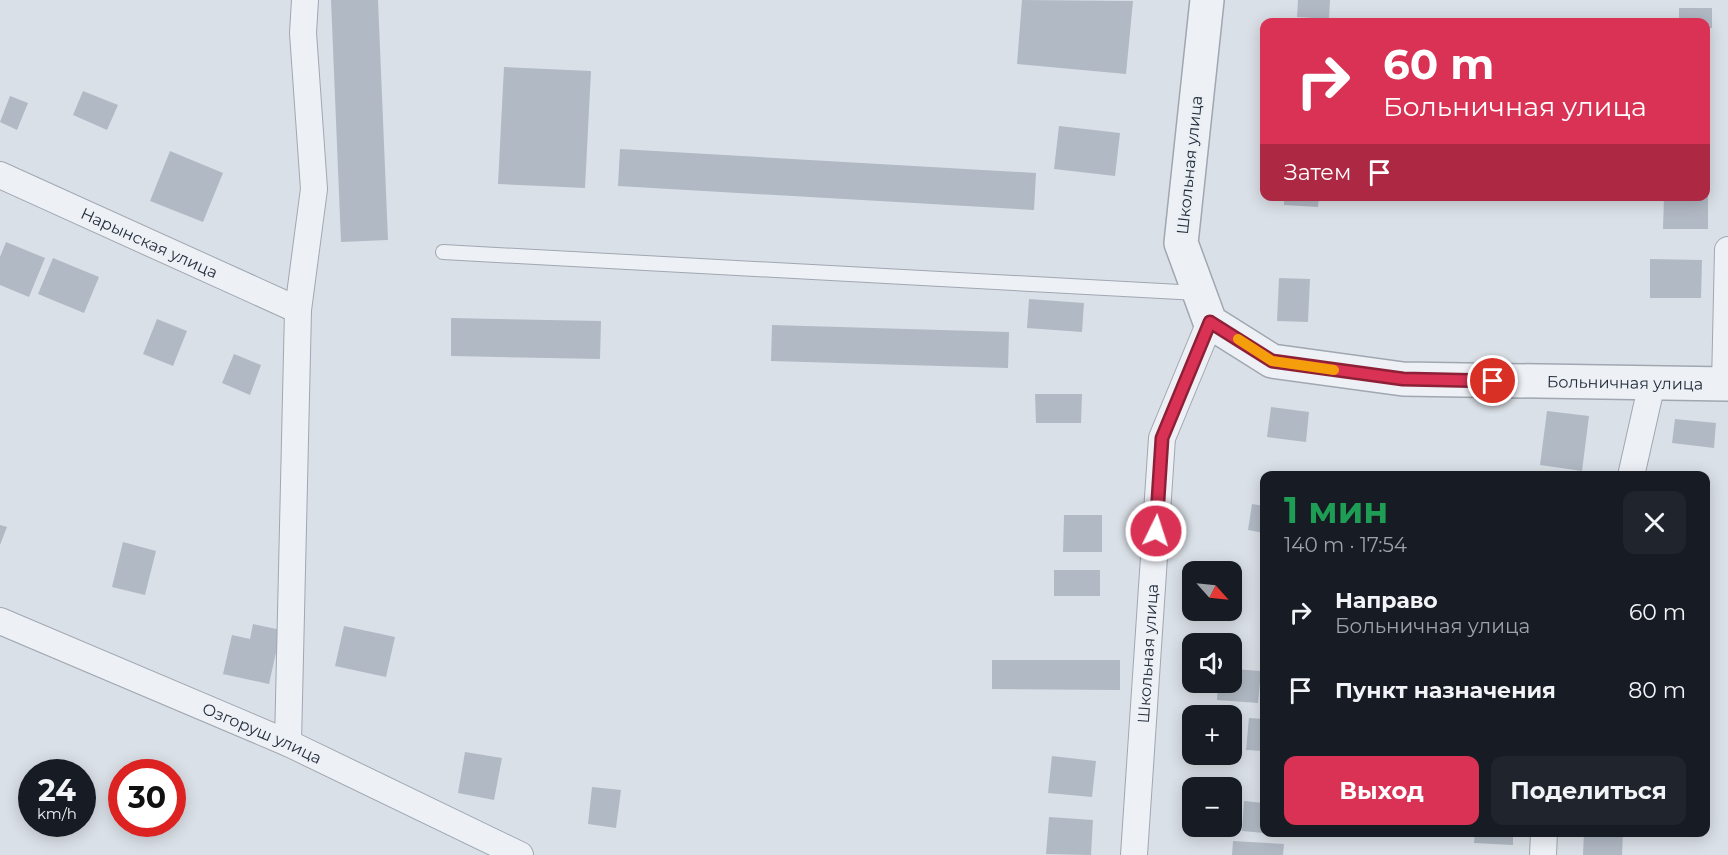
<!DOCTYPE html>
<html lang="ru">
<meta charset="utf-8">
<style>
:root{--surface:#171b24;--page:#20242c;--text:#f1f3f6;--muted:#9ea1a6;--accent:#d93254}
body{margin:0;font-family:Montserrat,sans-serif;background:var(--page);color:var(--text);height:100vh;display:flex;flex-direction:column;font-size:22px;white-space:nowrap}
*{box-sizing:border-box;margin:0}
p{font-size:20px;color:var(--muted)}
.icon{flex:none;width:33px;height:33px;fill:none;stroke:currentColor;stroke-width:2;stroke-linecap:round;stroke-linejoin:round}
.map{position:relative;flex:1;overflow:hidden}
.panel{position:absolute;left:1260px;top:471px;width:450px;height:366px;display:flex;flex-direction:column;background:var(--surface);border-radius:12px;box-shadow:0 3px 15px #0003}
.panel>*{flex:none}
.banner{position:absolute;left:1260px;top:18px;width:450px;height:183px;border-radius:12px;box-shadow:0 3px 15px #0003;background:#d93254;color:#fff;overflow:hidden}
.needle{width:39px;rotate:117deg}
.buttons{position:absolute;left:1182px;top:561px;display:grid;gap:12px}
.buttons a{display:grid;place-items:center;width:60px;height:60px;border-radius:12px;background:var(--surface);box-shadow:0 3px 15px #0003;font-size:30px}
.speed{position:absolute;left:18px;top:759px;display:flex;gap:12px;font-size:30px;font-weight:700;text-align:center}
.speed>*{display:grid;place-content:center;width:78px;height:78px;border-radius:50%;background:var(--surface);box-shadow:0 3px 15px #0003;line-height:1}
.speed small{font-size:15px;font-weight:400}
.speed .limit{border:9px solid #d22;background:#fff;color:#111}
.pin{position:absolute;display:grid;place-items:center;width:51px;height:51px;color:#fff;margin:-26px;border:3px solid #fff;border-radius:50%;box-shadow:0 2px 6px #0007}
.me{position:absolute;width:66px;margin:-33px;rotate:4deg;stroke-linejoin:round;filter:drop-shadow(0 0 4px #0008)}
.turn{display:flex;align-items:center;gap:21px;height:126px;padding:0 24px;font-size:27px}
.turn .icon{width:78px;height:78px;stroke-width:2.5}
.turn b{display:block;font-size:42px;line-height:51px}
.then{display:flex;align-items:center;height:57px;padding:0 24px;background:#0003;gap:12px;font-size:22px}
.round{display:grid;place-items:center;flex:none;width:63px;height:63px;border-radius:12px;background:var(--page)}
.headline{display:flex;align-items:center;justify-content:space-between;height:102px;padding:0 24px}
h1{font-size:36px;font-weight:700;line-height:45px;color:#1e9e55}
.action{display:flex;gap:12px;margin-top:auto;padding:12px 24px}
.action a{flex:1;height:69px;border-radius:12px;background:var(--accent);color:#fff;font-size:24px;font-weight:700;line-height:69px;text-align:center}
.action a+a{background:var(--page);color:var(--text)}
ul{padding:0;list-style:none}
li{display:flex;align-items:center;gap:18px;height:78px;padding:0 24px}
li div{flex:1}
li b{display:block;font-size:22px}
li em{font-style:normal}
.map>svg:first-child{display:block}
</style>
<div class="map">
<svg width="1728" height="855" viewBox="0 0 1728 855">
<rect width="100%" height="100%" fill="#dae0e7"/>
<path fill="#b1b9c4" d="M331,0H378L388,240L341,242Z
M1022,0L1133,1L1126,74L1017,64Z
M1298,0H1330L1329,19L1297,17Z
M1679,8H1712V28H1706V22H1679Z
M504,67L591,71L585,188L498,184Z
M83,91L118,105L107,130L73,115Z
M10,96L28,103L17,130L0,122Z
M1059,126L1120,133L1115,176L1054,169Z
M620,149L1036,173L1034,210L618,186Z
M170,151L223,173L203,222L150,201Z
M1706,190H1708V229H1663L1664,196H1706Z
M1284,196H1319L1318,207L1284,205Z
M6,242L45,258L29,297L0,285V257Z
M53,258L99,277L84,313L38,294Z
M1650,259L1702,260L1701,298H1650Z
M1279,278L1310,279L1308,322L1277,321Z
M1029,299L1084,303L1082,332L1027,328Z
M451,318L601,321L600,359L451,356Z
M157,319L187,331L173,366L143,354Z
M772,325L1009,332L1008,368L771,361Z
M234,354L261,365L250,395L222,383Z
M1035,394H1082L1081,423H1036Z
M1271,407L1309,412L1306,442L1267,437Z
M1547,411L1589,416L1582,471L1540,465Z
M1675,419L1716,423L1714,448L1672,443Z
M1252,504L1264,506V533L1248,530Z
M1064,515H1102V552H1063Z
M0,525L7,527L0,545Z
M123,542L156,551L145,595L112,587Z
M1054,570H1100V596H1054Z
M253,624L281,630L269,684L223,674L232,635L250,639Z
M344,626L395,637L386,677L335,666Z
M992,660H1120V690L992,689Z
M1232,669L1261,671L1258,703L1217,700L1218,682H1232Z
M1249,718L1264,719V751L1246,750Z
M465,752L502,758L494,800L458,793Z
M1052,756L1096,761L1092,797L1048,793Z
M592,787L621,790L616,828L588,824Z
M1244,801L1264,803V833L1242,831Z
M1049,817L1093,820L1091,855L1046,854Z
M1475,832H1513V845L1474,843Z
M1584,832H1623L1622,855H1583Z
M1233,841L1284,844L1283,855H1232Z"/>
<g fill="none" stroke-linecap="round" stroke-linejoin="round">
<defs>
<path id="service" d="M443,252L1198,293"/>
<g id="minor">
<path id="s1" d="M0,175L298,310"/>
<path d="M1725,384L1728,250"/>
<path d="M1631,476L1652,383"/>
<path id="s2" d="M0,621L288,743L520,855"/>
<path d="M288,743L298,310L314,189L303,33L305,0"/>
<path id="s3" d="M1134,855L1162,438L1210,322"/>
<path d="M1543,855L1544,832"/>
</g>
<g id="tertiary">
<path id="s4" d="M1207,0L1181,243L1210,322L1272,361L1403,379L1728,384"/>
</g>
</defs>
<use href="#service" stroke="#a0a7b1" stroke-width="16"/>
<use href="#minor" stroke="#a0a7b1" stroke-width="28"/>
<use href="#tertiary" stroke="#a0a7b1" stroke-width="36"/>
<use href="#service" stroke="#edf0f5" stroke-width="14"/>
<use href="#minor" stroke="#edf0f5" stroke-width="26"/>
<use href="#tertiary" stroke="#edf0f5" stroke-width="33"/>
</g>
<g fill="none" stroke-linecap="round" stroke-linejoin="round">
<defs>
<path id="route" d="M1156,531L1162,438L1210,322L1272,361L1403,379L1493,381"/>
</defs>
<use href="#route" stroke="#8d2037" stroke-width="15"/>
<use href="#route" stroke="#d93254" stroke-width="10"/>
<path stroke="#f59e0b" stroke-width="10" d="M1238,339L1272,361L1334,370"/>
</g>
<g text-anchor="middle" stroke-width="4.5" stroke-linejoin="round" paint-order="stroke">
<g font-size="16" fill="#242e3d" stroke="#eaeff4">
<text transform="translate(1189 165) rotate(-84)" y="6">Школьная улица</text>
<text dy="6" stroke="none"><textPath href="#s1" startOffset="164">Нарынская улица</textPath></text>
<text dy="6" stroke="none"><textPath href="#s4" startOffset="756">Больничная улица</textPath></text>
<text dy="6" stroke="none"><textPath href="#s3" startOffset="202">Школьная улица</textPath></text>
<text dy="6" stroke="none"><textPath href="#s2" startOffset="285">Озгоруш улица</textPath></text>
</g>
</g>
</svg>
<div class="buttons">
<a><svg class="needle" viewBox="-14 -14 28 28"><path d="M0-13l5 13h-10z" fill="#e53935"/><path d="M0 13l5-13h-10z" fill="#9ea1a6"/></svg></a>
<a><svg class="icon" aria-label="sound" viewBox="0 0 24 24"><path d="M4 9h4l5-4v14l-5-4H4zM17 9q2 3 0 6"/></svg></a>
<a>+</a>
<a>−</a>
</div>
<div class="speed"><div>24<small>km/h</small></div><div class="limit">30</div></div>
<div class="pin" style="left:1493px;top:381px;background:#d93025"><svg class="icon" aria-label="arrive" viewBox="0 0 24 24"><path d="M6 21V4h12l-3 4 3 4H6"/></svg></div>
<svg class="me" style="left:1156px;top:531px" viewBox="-20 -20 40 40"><circle r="17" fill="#d93254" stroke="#fff" stroke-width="3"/><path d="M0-11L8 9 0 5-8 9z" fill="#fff"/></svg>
<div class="banner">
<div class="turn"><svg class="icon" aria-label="right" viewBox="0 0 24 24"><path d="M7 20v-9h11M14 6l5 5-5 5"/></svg><div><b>60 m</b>Больничная улица</div></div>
<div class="then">Затем<svg class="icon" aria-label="arrive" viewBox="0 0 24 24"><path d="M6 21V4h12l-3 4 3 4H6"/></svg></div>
</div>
<section class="panel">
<div class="headline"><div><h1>1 мин</h1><p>140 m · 17:54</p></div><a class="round"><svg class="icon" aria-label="close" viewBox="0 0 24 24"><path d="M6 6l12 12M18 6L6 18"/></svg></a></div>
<ul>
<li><svg class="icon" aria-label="right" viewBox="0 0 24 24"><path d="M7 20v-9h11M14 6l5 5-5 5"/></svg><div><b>Направо</b><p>Больничная улица</p></div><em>60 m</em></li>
<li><svg class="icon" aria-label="arrive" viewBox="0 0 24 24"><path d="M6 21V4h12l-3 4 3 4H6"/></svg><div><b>Пункт назначения</b></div><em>80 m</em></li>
</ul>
<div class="action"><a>Выход</a><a>Поделиться</a></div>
</section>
</div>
